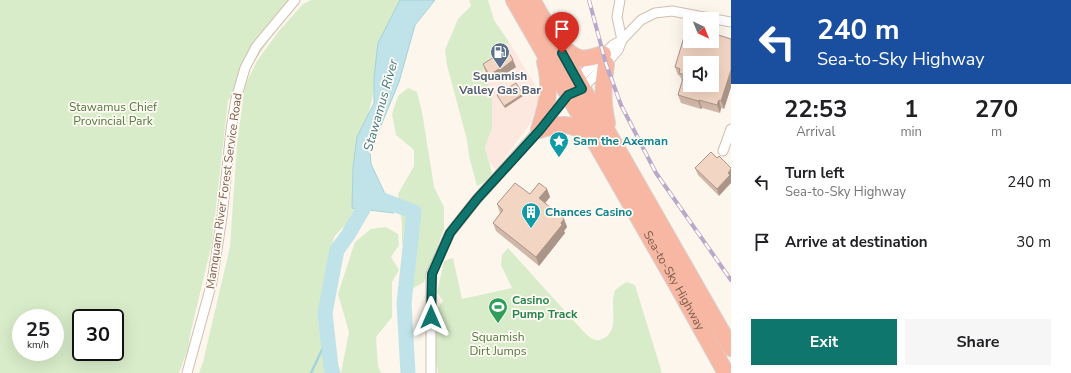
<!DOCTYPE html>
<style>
:root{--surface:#fff;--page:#f6f6f6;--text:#202124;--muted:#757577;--accent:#0f766e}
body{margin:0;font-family:"Nunito Sans",sans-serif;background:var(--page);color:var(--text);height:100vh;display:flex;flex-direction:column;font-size:15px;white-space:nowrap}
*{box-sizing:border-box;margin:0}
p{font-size:13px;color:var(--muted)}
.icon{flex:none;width:22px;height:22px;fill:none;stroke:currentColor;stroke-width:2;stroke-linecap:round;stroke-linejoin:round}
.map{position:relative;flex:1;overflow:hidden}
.panel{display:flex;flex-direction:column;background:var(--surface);width:340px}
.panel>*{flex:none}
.hud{background:#1a4fa0;color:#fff;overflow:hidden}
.needle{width:26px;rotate:137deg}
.tools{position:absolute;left:683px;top:12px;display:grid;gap:8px}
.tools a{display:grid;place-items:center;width:36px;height:36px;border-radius:0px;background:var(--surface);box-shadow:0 4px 16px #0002;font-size:20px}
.speed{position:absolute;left:12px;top:309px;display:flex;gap:8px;font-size:20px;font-weight:700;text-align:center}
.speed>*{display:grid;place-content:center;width:52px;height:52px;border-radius:50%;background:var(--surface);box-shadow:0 4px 16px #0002;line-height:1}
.speed small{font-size:10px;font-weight:400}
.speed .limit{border:2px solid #111;border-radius:6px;background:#fff;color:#111}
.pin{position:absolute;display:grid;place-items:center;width:34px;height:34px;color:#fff;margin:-41px -17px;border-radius:50% 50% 50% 0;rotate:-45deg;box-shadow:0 0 4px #0007}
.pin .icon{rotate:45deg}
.me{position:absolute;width:44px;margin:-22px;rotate:0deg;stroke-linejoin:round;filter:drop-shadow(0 0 3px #0008)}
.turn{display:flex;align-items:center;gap:14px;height:84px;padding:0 20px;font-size:18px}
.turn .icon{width:52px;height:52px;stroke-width:2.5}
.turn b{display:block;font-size:28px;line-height:34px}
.eta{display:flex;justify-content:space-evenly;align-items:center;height:68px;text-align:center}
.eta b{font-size:24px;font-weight:700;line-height:28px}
.button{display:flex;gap:8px;margin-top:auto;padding:8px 20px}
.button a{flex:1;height:46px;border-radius:0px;background:var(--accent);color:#fff;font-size:16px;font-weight:700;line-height:46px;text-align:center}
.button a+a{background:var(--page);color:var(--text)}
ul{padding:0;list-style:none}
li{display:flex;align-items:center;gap:12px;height:60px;padding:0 20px}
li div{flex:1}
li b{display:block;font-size:15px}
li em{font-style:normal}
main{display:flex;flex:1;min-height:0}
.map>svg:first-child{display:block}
</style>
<main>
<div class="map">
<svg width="731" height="373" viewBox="0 0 731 373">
<rect width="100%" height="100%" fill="#fdf6ec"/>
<path fill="#fde8e0" d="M509,42L543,98L535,117L496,170L490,163L485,147L492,128L482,75L486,64Z"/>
<path fill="#d8ecc9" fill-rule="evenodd" d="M0,0H297L283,19L228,101L212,243L190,335L188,349L179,373H0ZM21,318H55V352H21ZM81,318H115V352H81Z
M311,0H406L378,75L360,147L357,204L346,224L334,237L328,260L325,364L326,373H199L203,362L230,247L237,144L245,85L257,61L278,32L303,4Z
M469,0H488L494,20L509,42L486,63L482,74L487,80L492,96V128L485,147L492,173L485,182L477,186L469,156L467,140L447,65L445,50L458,19L471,6Z
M408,88L417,92L422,112L434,187L444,207V229L424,282L412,289L407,279L408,262L402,242V223L398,194L414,166V150L396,135L392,114L398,96Z
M386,227L398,234L399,245L391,257L399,270L392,282V317L376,337L378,366L381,373H341L349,332L338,294L355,242L371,229Z
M508,248L583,331C588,336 595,343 602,339C617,333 613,315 613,302C613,298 614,294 615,290L626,282L635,285L662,373H438L435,354V311L443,301L437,292L444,261L453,258L462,299L512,288L501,265L502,255Z"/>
<path fill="#bfe3e8" stroke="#a5d3da" d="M400,0H435L415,25L399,82L370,152L371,164L394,213L352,208L353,167L357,137L374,103V77L378,43Z"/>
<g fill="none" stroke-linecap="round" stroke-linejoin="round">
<path stroke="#a5d3da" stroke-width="2.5" d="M311,373L328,337"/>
<path stroke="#bfe3e8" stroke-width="15" d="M370,195L414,212L404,303L408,373
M333,373L331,367L325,313L337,250L348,235L366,204L367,190"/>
<defs>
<path id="street" d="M620,0L617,17L622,40
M575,82L613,45L622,40
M723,151L731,129
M187,373L212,282L222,217L231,130L236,99L245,68L256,47L295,0
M431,373V274L450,233L477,199L539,130L568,95L582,89L606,64L618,50L622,40L641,20L655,13L672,11L731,22"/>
<g id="highway">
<path id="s1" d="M514,0L677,285L726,373"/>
<path d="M532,0L731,348"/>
<path d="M559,45C579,60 579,62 603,54"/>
<path d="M606,64C603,86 602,101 607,123"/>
<path d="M539,130C547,105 552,88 545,62"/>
<path d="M539,130C564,122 570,123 592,136"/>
</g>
</defs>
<use href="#street" stroke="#d1beb0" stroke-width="11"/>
<use href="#highway" stroke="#dad1cd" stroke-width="18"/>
<use href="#street" stroke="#fff" stroke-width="9"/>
<use href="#highway" stroke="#f7b7a3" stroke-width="16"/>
<defs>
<path id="rail" d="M589,0L606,64L621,105L656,173L731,280"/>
</defs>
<use href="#rail" stroke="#b9a8c9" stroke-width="4"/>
<use href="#rail" stroke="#fffaf3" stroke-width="2.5" stroke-dasharray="8" stroke-linecap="butt"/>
</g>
<path fill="#d1b7a8" d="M690,32L731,39V87L724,109L721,108L720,113L702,108L701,109L681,103L678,95L682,81L680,76L678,75L675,67Z
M483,64L516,67L502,76L501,75L491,81L485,71Z
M711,152L719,196L698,175L695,168Z
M547,189L550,197L545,203L564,219L567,227L564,231L565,233L539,266L496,231L493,223L500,213L497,204Z"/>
<path fill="#aa9588" d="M513,60L516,67L502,76L500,70Z
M499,69L501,75L491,81L489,75Z
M731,70V87L724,109L721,101Z
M523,94V96L505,108L504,106Z
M699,100L702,108L701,109L698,101Z
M719,100L721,108L720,113L717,105Z
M731,169V183L719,196L717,189L728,173Z
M547,189L550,197L542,207L539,198Z
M564,219L567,227L564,231L565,233L539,266L536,257Z"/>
<path fill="#f3d5c3" stroke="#aa9588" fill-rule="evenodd" d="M686,30L690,32V41H712V33L731,39V70L721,101L719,100L717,105L699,100L698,101L678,95L684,75L679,73L680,69L675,67ZM690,63H712V85H690Z
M507,49L513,60L500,70L499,69L489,75L483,64Z
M516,83L523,94L504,106L497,95Z
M711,152L717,158L719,156L731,168V169L728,173L730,175L717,189L695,168Z
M515,183L530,194L539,183L547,189L539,198L564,219L561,223L562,225L536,257L493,223L503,210L497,204Z"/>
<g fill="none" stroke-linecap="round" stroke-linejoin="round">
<defs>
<path id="route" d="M431,317L432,274L450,233L477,199L540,130L568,95L582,89L562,53"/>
</defs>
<use href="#route" stroke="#0a4d48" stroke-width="10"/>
<use href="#route" stroke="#0f766e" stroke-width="7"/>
</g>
<defs>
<symbol id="fuel-pin" viewBox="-11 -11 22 30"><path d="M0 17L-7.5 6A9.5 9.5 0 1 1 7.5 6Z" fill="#5c6f8a" stroke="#fffaf3"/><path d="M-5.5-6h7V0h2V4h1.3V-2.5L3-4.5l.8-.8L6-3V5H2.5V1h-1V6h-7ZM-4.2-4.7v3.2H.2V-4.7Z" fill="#fff"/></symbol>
<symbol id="sight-pin" viewBox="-11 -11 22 30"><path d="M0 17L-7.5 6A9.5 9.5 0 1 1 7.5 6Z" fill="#0f9aa8" stroke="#fffaf3"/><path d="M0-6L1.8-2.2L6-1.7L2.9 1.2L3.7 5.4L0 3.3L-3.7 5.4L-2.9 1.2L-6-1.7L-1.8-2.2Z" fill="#fff"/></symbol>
<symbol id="building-pin" viewBox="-11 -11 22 30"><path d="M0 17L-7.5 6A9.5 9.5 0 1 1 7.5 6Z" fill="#0f9aa8" stroke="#fffaf3"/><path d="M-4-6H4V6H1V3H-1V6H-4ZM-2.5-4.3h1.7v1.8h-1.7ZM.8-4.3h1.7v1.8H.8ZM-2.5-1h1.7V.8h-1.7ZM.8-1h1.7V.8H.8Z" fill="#fff"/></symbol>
<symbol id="stadium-pin" viewBox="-11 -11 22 30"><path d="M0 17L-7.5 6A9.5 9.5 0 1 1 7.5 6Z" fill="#2e9e5b" stroke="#fffaf3"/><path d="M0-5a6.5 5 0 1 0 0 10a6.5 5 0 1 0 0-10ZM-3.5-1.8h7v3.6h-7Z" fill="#fff"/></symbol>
</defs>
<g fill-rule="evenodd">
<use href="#fuel-pin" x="489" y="41" width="22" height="30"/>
<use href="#sight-pin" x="548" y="130" width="22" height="30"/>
<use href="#building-pin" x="520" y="201" width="22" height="30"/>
<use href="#stadium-pin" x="487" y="296" width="22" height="30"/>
</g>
<g text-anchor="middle" stroke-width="3.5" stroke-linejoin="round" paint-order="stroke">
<g font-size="12" font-weight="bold" fill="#4e5e75" stroke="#fffaf3">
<text x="500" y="80">Squamish<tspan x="500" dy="14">Valley Gas Bar</tspan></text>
</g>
<g font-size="12" fill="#537a41" stroke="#fffaf3">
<text x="113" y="111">Stawamus Chief<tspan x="113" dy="14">Provincial Park</tspan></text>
<text x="498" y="341">Squamish<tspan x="498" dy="14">Dirt Jumps</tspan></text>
</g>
<g font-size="12" font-weight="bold" fill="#0d838f" stroke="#fffaf3" text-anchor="start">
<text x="573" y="145">Sam the Axeman</text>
<text x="545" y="216">Chances Casino</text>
</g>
<g font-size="12" fill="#7a5c4d" stroke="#fffaf3">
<text transform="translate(224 191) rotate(-82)" y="4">Mamquam River Forest Service Road</text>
<text dy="4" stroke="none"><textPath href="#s1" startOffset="323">Sea-to-Sky Highway</textPath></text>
</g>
<g font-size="12" font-weight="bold" fill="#27864d" stroke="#fffaf3" text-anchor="start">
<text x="512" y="304">Casino<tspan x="512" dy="14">Pump Track</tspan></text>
</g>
<g font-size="13" font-style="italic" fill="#437c86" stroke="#fffaf3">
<text transform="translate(380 105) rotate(-74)" y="5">Stawamus River</text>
</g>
</g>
</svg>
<div class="tools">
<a><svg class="needle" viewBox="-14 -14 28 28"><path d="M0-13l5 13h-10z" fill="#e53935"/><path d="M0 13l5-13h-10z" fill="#757577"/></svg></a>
<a><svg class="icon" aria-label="sound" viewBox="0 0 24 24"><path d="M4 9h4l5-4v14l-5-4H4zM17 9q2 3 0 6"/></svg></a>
</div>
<div class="speed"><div>25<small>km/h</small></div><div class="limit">30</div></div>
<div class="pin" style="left:562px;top:53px;background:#d93025"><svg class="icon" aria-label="arrive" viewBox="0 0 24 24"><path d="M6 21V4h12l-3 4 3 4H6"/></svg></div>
<svg class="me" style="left:431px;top:317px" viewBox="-20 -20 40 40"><path d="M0-17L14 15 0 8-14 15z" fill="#0f766e" stroke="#fff" stroke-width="4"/></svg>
</div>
<section class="panel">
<div class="hud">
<div class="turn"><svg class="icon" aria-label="left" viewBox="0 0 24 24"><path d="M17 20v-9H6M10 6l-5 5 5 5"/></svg><div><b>240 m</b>Sea-to-Sky Highway</div></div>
</div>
<div class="eta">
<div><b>22:53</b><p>Arrival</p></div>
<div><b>1</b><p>min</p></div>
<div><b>270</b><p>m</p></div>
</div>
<ul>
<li><svg class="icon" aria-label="left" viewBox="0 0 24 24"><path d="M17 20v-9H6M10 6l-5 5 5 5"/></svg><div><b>Turn left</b><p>Sea-to-Sky Highway</p></div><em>240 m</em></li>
<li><svg class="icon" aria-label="arrive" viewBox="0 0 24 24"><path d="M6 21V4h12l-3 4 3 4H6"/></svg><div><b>Arrive at destination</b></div><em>30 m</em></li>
</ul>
<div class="button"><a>Exit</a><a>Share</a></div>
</section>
</main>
